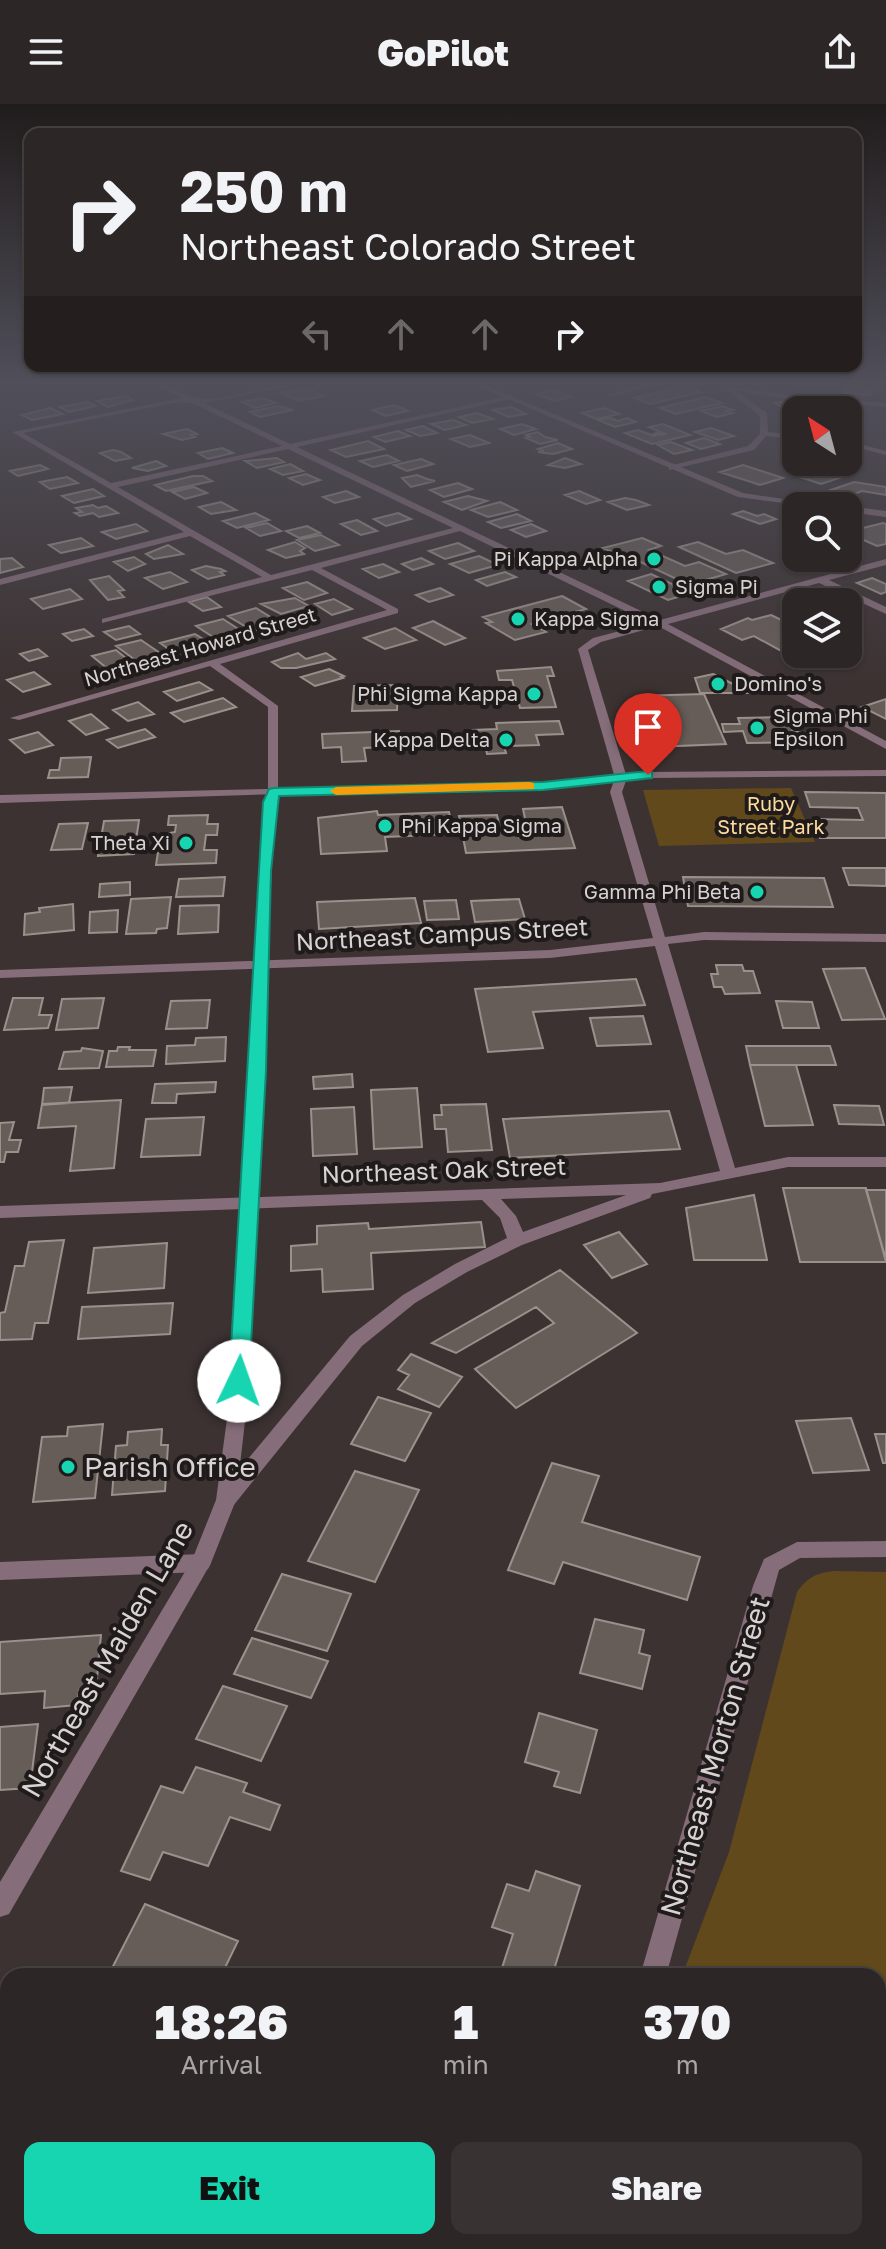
<!DOCTYPE html>
<style>
:root{--surface:#2d2626;--page:#393232;--text:#f1f3f6;--muted:#a7a5a7;--line:#484343;--accent:#18d5b2}
body{margin:0;font-family:"Golos Text",sans-serif;background:var(--page);color:var(--text);height:100vh;display:flex;flex-direction:column;font-size:30px;white-space:nowrap}
*{box-sizing:border-box;margin:0}
p{font-size:26px;color:var(--muted)}
.icon{flex:none;width:44px;height:44px;fill:none;stroke:currentColor;stroke-width:2;stroke-linecap:round;stroke-linejoin:round}
.map{position:relative;flex:1;overflow:hidden}
.drawer{position:absolute;left:0px;top:1864px;width:886px;height:282px;display:flex;flex-direction:column;background:var(--surface);border-radius:24px 24px 0 0;box-shadow:0 2px 6px #0004,0 0 0 2px var(--line)}
.drawer>*{flex:none}
.guide{position:absolute;left:24px;top:24px;width:838px;height:244px;border-radius:16px;box-shadow:0 2px 6px #0004,0 0 0 2px var(--line);background:#2d2626;color:var(--text);overflow:hidden}
.needle{width:52px;rotate:324deg}
.fabs{position:absolute;left:782px;top:292px;display:grid;gap:16px}
.fabs a{display:grid;place-items:center;width:80px;height:80px;border-radius:16px;background:var(--surface);box-shadow:0 2px 6px #0004,0 0 0 2px var(--line);font-size:40px}
.pin{position:absolute;display:grid;place-items:center;width:68px;height:68px;color:#fff;margin:-82px -34px;border-radius:50% 50% 50% 0;rotate:-45deg;box-shadow:0 0 8px #0007}
.pin .icon{rotate:45deg}
.me{position:absolute;width:88px;margin:-44px;rotate:3deg;stroke-linejoin:round;filter:drop-shadow(0 0 6px #0008)}
.turn{display:flex;align-items:center;gap:28px;height:168px;padding:0 24px;font-size:36px}
.turn .icon{width:104px;height:104px;stroke-width:2.5}
.turn b{display:block;font-size:56px;line-height:68px}
.lanes{display:flex;align-items:center;height:76px;padding:0 24px;background:#0003;justify-content:center;gap:40px;direction:ltr}
.lanes .off{opacity:.35}
.eta{display:flex;justify-content:space-evenly;align-items:center;height:136px;text-align:center}
.eta b{font-size:48px;font-weight:800;line-height:56px}
.action{display:flex;gap:16px;margin-top:auto;padding:16px 24px}
.action a{flex:1;height:92px;border-radius:16px;background:var(--accent);color:#111;font-size:32px;font-weight:800;line-height:92px;text-align:center}
.action a+a{background:var(--page);color:var(--text)}
header{display:flex;justify-content:space-between;align-items:center;height:104px;padding:0 24px;background:var(--surface);font-size:36px;font-weight:800}
.map>svg:first-child{display:block}
</style>
<header><svg class="icon" aria-label="menu" viewBox="0 0 24 24"><path d="M4 6h16M4 12h16M4 18h16"/></svg>GoPilot<svg class="icon" aria-label="share" viewBox="0 0 24 24"><path d="M12 15V3M7 8l5-5 5 5M5 13v7h14v-7"/></svg></header>
<div class="map">
<svg width="886" height="2145" viewBox="0 0 886 2145">
<rect width="100%" height="100%" fill="#3c3232"/>
<path fill="#62491b" d="M791,684L815,738L659,742L643,686Z
M833,1467L886,1468V2145H600L602,2138H878V1872H682L729,1748L797,1488C807,1474 816,1469 833,1467Z"/>
<path fill="#675d58" stroke="#9b918b" stroke-width="2" d="M848,281H857L856,284L873,286L871,291L844,289Z
M685,282L701,288L650,300L634,294Z
M306,284L324,292L299,297L281,289Z
M554,286L572,293L554,297L536,290Z
M125,292L133,296L108,303L97,297Z
M705,293L722,299L676,310L660,304Z
M263,294L276,299L255,304L242,298Z
M792,297L809,306H796V315H787L789,307L775,299Z
M88,298L96,302L69,308L60,303Z
M394,301L408,307L386,312L372,306Z
M278,302L293,306L260,313L250,308Z
M722,302L733,306L728,307L733,309L717,313L701,307Z
M511,303L526,310L508,313L493,306Z
M50,304L63,310L32,316L22,311Z
M604,304L619,310L596,315L582,309Z
M477,309L493,315L472,319L459,313Z
M610,314L618,317L627,314L636,318L615,323L598,316Z
M453,316L466,321L445,326L431,320Z
M522,320L536,325L514,331L500,325Z
M663,320L690,331L652,340L625,329L638,326L654,332L657,331L653,330L657,329L662,331L665,330L649,323Z
M423,322L437,329L420,332L406,326Z
M711,324L734,332L718,336L695,328Z
M187,325L197,330L191,331L195,333L182,336L163,330Z
M398,327L410,332L385,338L374,333Z
M538,328L545,333L558,336L540,340L526,334L530,333L526,331Z
M470,331L489,339L470,343L451,335Z
M704,334L720,340L701,345L686,339Z
M368,337L384,345L346,353L331,346Z
M671,338L692,346L674,350L658,341Z
M558,339L572,345L553,350L538,348L544,347L538,345Z
M222,344L233,349L208,355L198,349Z
M113,346L121,348L131,354L115,357L100,349Z
M387,351L399,357L373,363L360,357Z
M277,354L284,358L257,364L245,357Z
M565,354L581,360L565,364L548,361Z
M421,355L433,360L407,367L394,361Z
M156,357L166,362L148,367L132,364Z
M290,360L303,367L283,371L270,365Z
M40,361L48,365L18,372L10,367Z
M743,361L783,374L760,381L720,368Z
M837,364L854,369L821,380L803,374Z
M306,370L320,376L303,381L289,374Z
M417,371L427,375L435,377L411,383L402,374Z
M193,372H203L212,377L166,387L155,381Z
M67,373L78,379L50,385L40,378Z
M854,378L886,383V391L862,387L840,395L822,389Z
M458,379L472,385L444,393L430,386Z
M194,383L207,389L185,395L172,388Z
M93,385L104,392L74,399L62,392Z
M346,387L359,393L335,399L323,393Z
M579,387L600,396L586,400L565,391Z
M468,392L487,397L462,406L444,398Z
M625,394L636,396L649,401L627,406L608,398Z
M221,398L236,406L211,410L199,403Z
M500,398L517,406L488,413L471,406Z
M93,401L98,404L106,402L118,409L99,413L93,409L80,412L75,409L82,408L76,404Z
M743,407L757,412L764,410L776,415L760,420L733,410Z
M255,409L269,416L237,424L223,417Z
M398,409L411,415L386,422L374,415Z
M517,410L531,417L501,424L488,418Z
M357,416L377,427L361,431L341,420Z
M267,419L281,427L260,432L246,424Z
M883,419L886,420V440L877,442L848,429L853,426L848,422L855,420L863,424Z
M136,420L147,427L116,435L102,428Z
M531,420L546,427L526,433L511,426Z
M307,422L320,429L299,434L286,427Z
M321,431L339,441L315,447L297,436Z
M81,434L93,442L61,449L49,441Z
M642,434L661,442L649,446L685,462L699,458L726,470L689,481L628,452L623,453L603,444Z
M295,438L305,444L300,447L304,450L286,454L268,446Z
M698,438L726,450L743,446L773,459L736,469L679,443Z
M458,439L474,447L445,455L429,447Z
M168,441L183,450L154,455L146,450Z
M479,452L498,461L469,469L450,460Z
M134,453L145,460L128,467L114,458Z
M12,454L23,463L0,469V455Z
M421,454L433,460L413,466L402,460Z
M383,460L399,468L379,474L363,465Z
M206,462L221,465L225,467L220,468L224,471L208,475L192,466Z
M170,468L187,478L163,485L145,474Z
M505,468L516,473L487,482L476,476Z
M651,470L691,489L668,496L628,477Z
M109,472L124,486L118,487L124,493L108,496L90,476Z
M872,474L886,480V488L881,490L857,479Z
M307,478L327,489L304,496L283,484Z
M440,484L453,491L429,498L416,491Z
M70,485L82,495L43,505L31,495Z
M562,492L586,505L532,520L546,528L515,536L486,519L492,518L483,513Z
M207,493L221,503L203,507L189,498Z
M295,494L309,502L281,510L261,500Z
M334,495L352,505L332,511L315,500Z
M256,504L280,519L253,527L228,512Z
M771,511L796,523V544L783,548L754,532L742,536L721,525L748,514L752,516Z
M223,515L243,528L216,535L196,522Z
M433,517L465,534L445,541L413,524Z
M129,522L140,530L116,536L104,528Z
M395,524L416,536L385,545L364,534Z
M84,525L93,532L72,537L63,530Z
M195,530L208,538L173,548L160,539Z
M141,536L163,551L138,558L116,542Z
M38,545L47,552L29,557L20,550Z
M116,546L133,560L109,566L92,552Z
M298,549L306,555L326,549L335,555L296,564H281L272,558Z
M551,563L554,572H547L556,603L520,604L512,576H499L497,567Z
M329,565L344,572L341,573L343,574L315,582L301,573Z
M34,568L50,580L23,588L7,576Z
M713,570L751,589H700L695,574Z
M199,578L212,586L177,597L164,588Z
M398,581L397,606L352,607L354,582Z
M704,590L726,640L654,643L650,631H658L648,602H641L637,592Z
M223,594L236,603L184,618L171,609Z
M886,595V615L862,603Z
M138,598L154,610L128,617L113,606Z
M91,610L108,624L86,631L69,617Z
M787,613L793,628H816L821,638L747,639L743,627L724,628L722,620H740L738,614Z
M559,617L563,630L536,631L539,641L504,642L506,649L487,650L485,640L477,641L473,626L497,625L496,619Z
M145,625L155,633L118,644L107,636Z
M399,627L401,642L364,644L366,657L342,658L341,643L323,644L322,630Z
M38,628L53,641L25,649L10,636Z
M91,653L88,673L48,674L50,666H59L61,654Z
M805,688L886,689V734H820L814,715L863,716L858,704L810,703Z
M562,703L575,744L466,749L459,712L497,711L499,720L526,719L523,705Z
M377,707L378,711L449,708L454,730L385,733L387,747L321,750L318,714Z
M208,711L207,720H218L217,731H206L204,746H217L216,759L156,761L158,748H166L169,729L175,728L176,721H168L169,712Z
M139,716L134,750L98,752L104,717Z
M88,719L82,745L51,746L59,720Z
M843,764H886V782L849,781Z
M225,773L223,792L176,793L179,775Z
M683,773L824,774L833,803L688,802Z
M130,778V791L99,793L100,780Z
M171,793L167,824L157,825L156,829L126,830L131,795Z
M415,794L421,819L319,825L317,798Z
M519,795L525,815L475,818L471,797Z
M456,796L459,815L427,816L424,797Z
M73,800L74,826L24,831L25,810L40,808L39,804Z
M219,801L218,828L178,830L180,802Z
M118,806L117,828L89,829L90,808Z
M716,861H742L744,867H753L760,889L725,890L722,883H714L711,870H718Z
M865,864L885,915L842,916L823,865Z
M636,875L645,901L533,908L543,944L488,948L475,885Z
M13,894H43L39,911H52L48,924L4,926Z
M104,894L98,924L56,926L62,895Z
M210,896L207,924L166,925L171,897Z
M776,897L812,898L819,924H783Z
M643,912L651,940L597,942L590,914Z
M226,933L225,957L166,960L167,942L195,941L196,934Z
M746,942H830L836,961H750Z
M118,943H130L129,946H156L153,962L106,963L109,947H117Z
M82,944L103,947L99,964L59,965L64,948L81,947Z
M750,961H796L813,1021L765,1022Z
M352,970L353,983L314,985L313,973Z
M216,978L215,988L177,990L176,999H152L155,980Z
M72,983L69,999L42,1001L44,984Z
M417,984L422,1043L374,1045L371,986Z
M121,996L114,1064L70,1067L76,1022L38,1024L42,1000Z
M486,1000L492,1046L448,1048L446,1025H435L434,1011H442L441,1001Z
M834,1001L879,1002L884,1021L839,1020Z
M354,1003L357,1050L313,1052L311,1005Z
M669,1007L680,1045L510,1054L503,1015Z
M204,1013L200,1051L141,1053L146,1015Z
M14,1018L9,1036H21L18,1048H6L4,1058H0V1019Z
M783,1084H866L886,1158H800Z
M866,1086H886V1152H885Z
M754,1091L767,1156H694L686,1104Z
M481,1118L485,1143L371,1149L373,1185L323,1188L322,1165L291,1167V1142L317,1140V1122L368,1119L369,1125Z
M619,1128L647,1160L612,1174L584,1141Z
M64,1136L48,1219H35L32,1235L0,1236V1209L5,1208L15,1162H24L29,1138Z
M167,1139L164,1184L88,1189L94,1144Z
M560,1166L637,1229L516,1304L475,1265L554,1219L536,1203L456,1249L432,1239Z
M173,1199L170,1230L78,1235L82,1203Z
M411,1250L462,1273L439,1303L398,1285L409,1271L398,1266Z
M378,1293L431,1309L405,1357L351,1340Z
M851,1314L869,1366L813,1369L796,1317Z
M103,1320L95,1394L33,1398L42,1333L67,1332L68,1323Z
M162,1325L161,1341H168L165,1387L112,1391L116,1342L127,1341L128,1328Z
M875,1330H886V1359H883Z
M552,1359L599,1372L582,1418L700,1453L687,1496L563,1458L554,1480L508,1466Z
M355,1367L419,1386L375,1478L308,1457Z
M282,1470L351,1490L327,1547L255,1526Z
M595,1515L644,1526L639,1549L650,1552L642,1585L580,1569Z
M101,1531L96,1585L79,1586L77,1601L44,1604L45,1587L0,1590V1538Z
M252,1534L328,1557L311,1594L234,1570Z
M223,1582L287,1602L261,1657L196,1635Z
M539,1609L597,1626L580,1689L554,1682L559,1668L525,1658Z
M38,1620L30,1684L0,1686V1623Z
M196,1663L247,1679L243,1688L280,1701L270,1726L230,1713L208,1762L163,1748L150,1776L121,1767L161,1682L183,1689Z
M536,1767L580,1782L552,1872H525L502,1864L513,1830L492,1823L507,1780L529,1787Z
M145,1800L238,1837L221,1872H108Z
M0,2003L8,2006V2091L0,2087Z
M221,2138H301L308,2141L306,2145H218Z
M680,2138H778V2145H681Z"/>
<g fill="none" stroke-linecap="round" stroke-linejoin="round">
<path fill="#866d7a" fill-rule="evenodd" d="M157,281C175,281 188,295 206,295C236,294 264,281 295,281L204,299L290,340L513,291L510,295L297,343L660,516L886,455V461L829,476L886,503V510L819,479L668,520L886,637V645L658,522L601,538L588,546L627,674L622,688L665,833L704,828L886,830V838L704,836L668,840L735,1064L788,1053H886V1063H788L652,1090L650,1094L522,1141L467,1168L415,1199L362,1242L233,1402L226,1404L219,1402L216,1396L219,1390L350,1232L403,1191L455,1160L507,1134L500,1114L482,1096L0,1114V1102L660,1079L720,1067L655,842L550,854L0,874V866L550,846L653,834L610,688L615,674L578,545L593,534L650,519L460,427L321,464L398,505V509L220,560L278,602V690L0,699V691L268,685V603L210,562L19,616L10,614L387,506L312,466L102,519V515L262,473L190,432L0,481V475L184,428L12,328L182,294ZM178,298L192,299L282,342L111,379L23,329ZM288,345L453,424L271,471L118,383ZM626,1091L523,1128L516,1112L501,1095Z
M644,281H657L610,293L606,291Z
M721,281L780,290L886,299V303L780,294L735,286L767,309L768,328L796,331V335L766,332L754,346L669,366V362L748,342L760,330V312Z
M848,337L886,347V351L848,341Z
M886,1437V1453L800,1454L779,1466L666,1872H640L753,1482L764,1455L797,1438Z
M201,1450L208,1453L211,1459L208,1465L201,1468L0,1476V1458Z
M562,2138H590L587,2145H559Z"/>
<path fill="#866d7a" fill-rule="evenodd" d="M475,281H485L743,389L830,402H807L738,393Z
M848,402L886,407V413L848,408Z
M886,666V672L648,674L543,685L278,691L275,698L247,1300L236,1396L211,1459L9,1810L0,1813V1778L192,1456L216,1396L229,1300L263,698L270,686L543,679L648,668Z"/>
</g>
<linearGradient id="sky" x2="0" y2="1"><stop stop-color="#211c1c"/><stop offset="0.48" stop-color="#504f5a"/><stop offset="1" stop-color="#504f5a" stop-opacity="0"/></linearGradient>
<rect width="886" height="581" fill="url(#sky)"/>
<path fill="#18d5b2" stroke="#108a74" stroke-width="2" d="M648,667L652,668V674L543,686L279,692L271,767L266,967L249,1277L246,1283H232L229,1277L263,698L269,685L274,684L543,678Z"/>
<path fill="#f59e0b" d="M529,678L534,679V685L336,691L330,687L336,683Z"/>
<g fill="#18d5b2" stroke="#201b1b" stroke-width="3">
<circle cx="654" cy="455" r="8"/>
<circle cx="659" cy="483" r="8"/>
<circle cx="518" cy="515" r="8"/>
<circle cx="718" cy="580" r="8"/>
<circle cx="534" cy="590" r="8"/>
<circle cx="757" cy="624" r="8"/>
<circle cx="506" cy="636" r="8"/>
<circle cx="385" cy="722" r="8"/>
<circle cx="186" cy="739" r="8"/>
<circle cx="757" cy="788" r="8"/>
<circle cx="68" cy="1363" r="8"/>
</g>
<g text-anchor="middle" stroke-width="8" stroke-linejoin="round" paint-order="stroke">
<g font-size="20" fill="#d9d2d2" stroke="#201b1b" text-anchor="end">
<text x="638" y="462">Pi Kappa Alpha</text>
<text x="675" y="490" text-anchor="start">Sigma Pi</text>
<text x="534" y="522" text-anchor="start">Kappa Sigma</text>
<text x="734" y="587" text-anchor="start">Domino's</text>
<text x="518" y="597">Phi Sigma Kappa</text>
<text x="773" y="619" text-anchor="start">Sigma Phi<tspan x="773" dy="23">Epsilon</tspan></text>
<text x="490" y="643">Kappa Delta</text>
<text x="401" y="729" text-anchor="start">Phi Kappa Sigma</text>
<text x="170" y="746">Theta Xi</text>
<text x="741" y="795">Gamma Phi Beta</text>
</g>
<g font-size="20" fill="#d9d2d2" stroke="#201b1b">
<text transform="translate(200 543) rotate(-16)" y="7">Northeast Howard Street</text>
</g>
<g font-size="20" fill="#feda9c" stroke="#201b1b">
<text x="771" y="707">Ruby<tspan x="771" dy="23">Street Park</tspan></text>
</g>
<g font-size="24" fill="#d9d2d2" stroke="#201b1b">
<text transform="translate(442 831) rotate(-3)" y="8">Northeast Campus Street</text>
<text transform="translate(444 1067) rotate(-2)" y="8">Northeast Oak Street</text>
</g>
<g font-size="28" fill="#d9d2d2" stroke="#201b1b" text-anchor="start">
<text x="84" y="1373">Parish Office</text>
</g>
<g font-size="28" fill="#d9d2d2" stroke="#201b1b">
<text transform="translate(107 1555) rotate(-60)" y="10">Northeast Maiden Lane</text>
<text transform="translate(715 1652) rotate(-74)" y="10">Northeast Morton Street</text>
</g>
</g>
</svg>
<div class="fabs">
<a><svg class="needle" viewBox="-14 -14 28 28"><path d="M0-13l5 13h-10z" fill="#e53935"/><path d="M0 13l5-13h-10z" fill="#a7a5a7"/></svg></a>
<a><svg class="icon" aria-label="search" viewBox="0 0 24 24"><circle cx="10" cy="10" r="6"/><path d="M15 15l6 6"/></svg></a>
<a><svg class="icon" aria-label="layers" viewBox="0 0 24 24"><path d="M12 4l9 5-9 5-9-5zM3 14l9 5 9-5"/></svg></a>
</div>
<div class="pin" style="left:648px;top:671px;background:#d93025"><svg class="icon" aria-label="arrive" viewBox="0 0 24 24"><path d="M6 21V4h12l-3 4 3 4H6"/></svg></div>
<svg class="me" style="left:239px;top:1277px" viewBox="-20 -20 40 40"><circle r="19" fill="#fff"/><path d="M0-13L10 11 0 6-10 11z" fill="#18d5b2"/></svg>
<div class="guide">
<div class="turn"><svg class="icon" aria-label="right" viewBox="0 0 24 24"><path d="M7 20v-9h11M14 6l5 5-5 5"/></svg><div><b>250 m</b>Northeast Colorado Street</div></div>
<div class="lanes"><svg class="icon off" aria-label="left" viewBox="0 0 24 24"><path d="M17 20v-9H6M10 6l-5 5 5 5"/></svg><svg class="icon off" aria-label="ahead" viewBox="0 0 24 24"><path d="M12 20V5M6 11l6-6 6 6"/></svg><svg class="icon off" aria-label="ahead" viewBox="0 0 24 24"><path d="M12 20V5M6 11l6-6 6 6"/></svg><svg class="icon" aria-label="right" viewBox="0 0 24 24"><path d="M7 20v-9h11M14 6l5 5-5 5"/></svg></div>
</div>
<section class="drawer">
<div class="eta">
<div><b>18:26</b><p>Arrival</p></div>
<div><b>1</b><p>min</p></div>
<div><b>370</b><p>m</p></div>
</div>
<div class="action"><a>Exit</a><a>Share</a></div>
</section>
</div>
